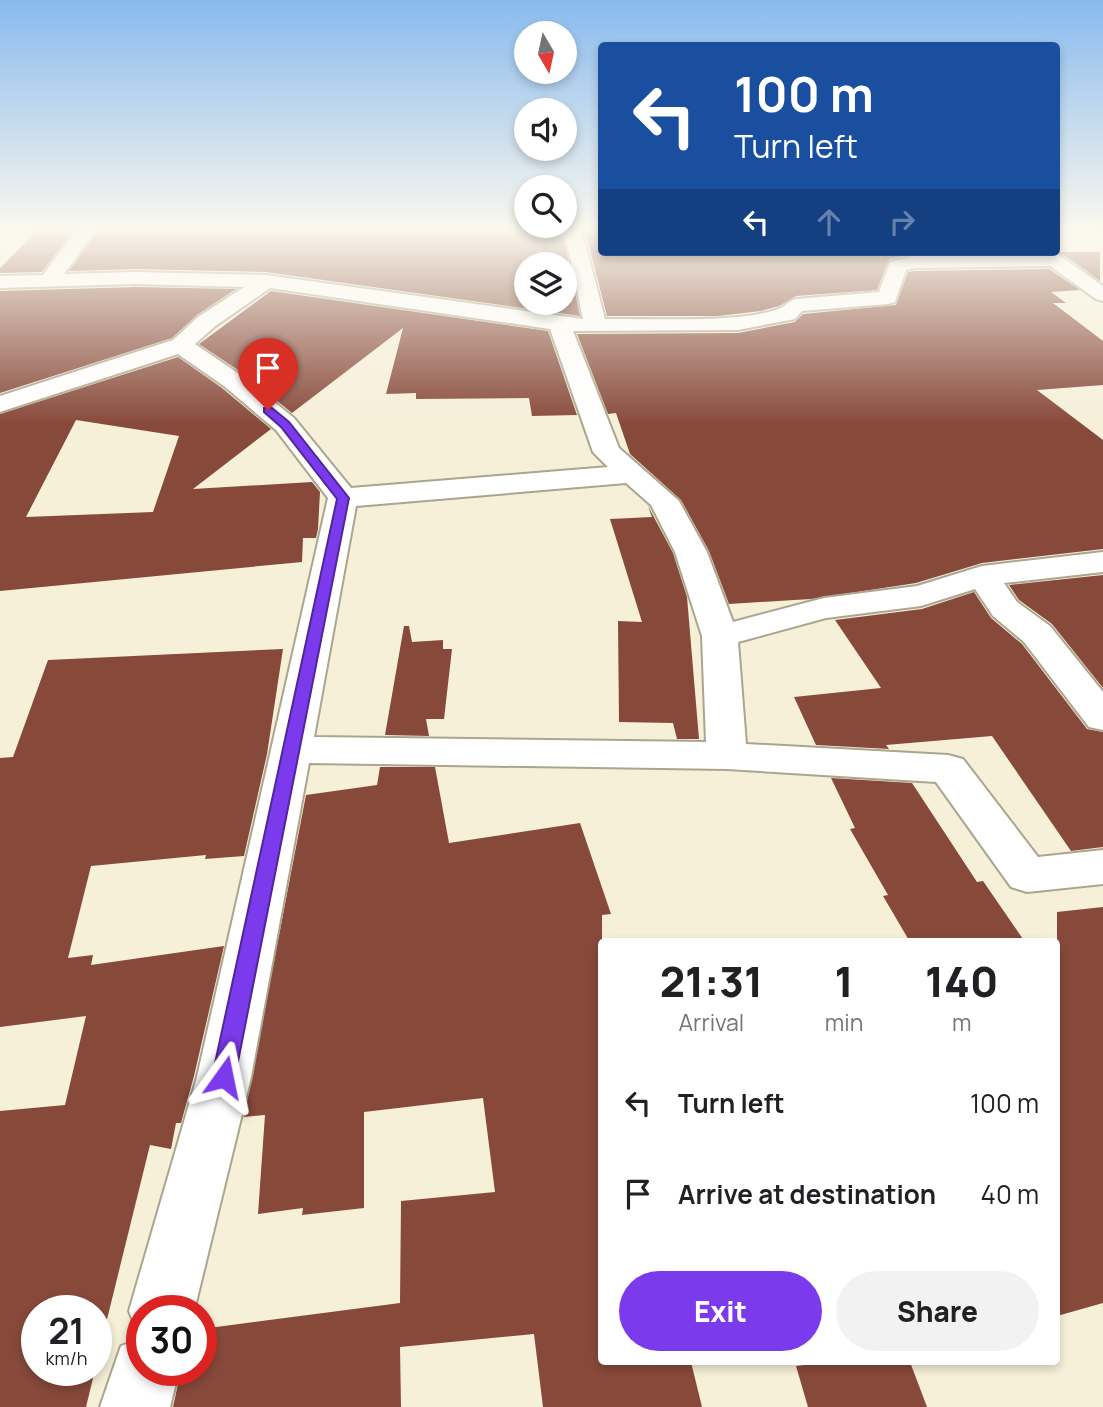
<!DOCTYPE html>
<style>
:root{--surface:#fff;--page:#f2f2f2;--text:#202124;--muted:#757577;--accent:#7c3aed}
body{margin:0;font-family:Manrope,sans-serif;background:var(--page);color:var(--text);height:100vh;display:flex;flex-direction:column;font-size:26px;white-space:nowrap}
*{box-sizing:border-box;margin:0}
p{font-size:23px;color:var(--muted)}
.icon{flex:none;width:38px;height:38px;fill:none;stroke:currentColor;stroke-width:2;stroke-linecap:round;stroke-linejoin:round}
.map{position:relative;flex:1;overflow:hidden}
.details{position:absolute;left:598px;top:938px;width:462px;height:427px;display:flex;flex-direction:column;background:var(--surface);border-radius:7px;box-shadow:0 4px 10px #0003}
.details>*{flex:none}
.banner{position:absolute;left:598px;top:42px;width:462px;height:214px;border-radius:7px;box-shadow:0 4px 10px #0003;background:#1a4fa0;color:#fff;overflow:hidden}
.needle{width:46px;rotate:171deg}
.fabs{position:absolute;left:514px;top:21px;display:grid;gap:14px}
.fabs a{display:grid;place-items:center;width:63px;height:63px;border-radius:50%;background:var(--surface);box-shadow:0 4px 10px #0003;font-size:35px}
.speed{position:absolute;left:21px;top:1295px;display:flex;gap:14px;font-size:35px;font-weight:700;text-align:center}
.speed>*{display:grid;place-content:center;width:91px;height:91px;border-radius:50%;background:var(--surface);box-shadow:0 4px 10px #0003;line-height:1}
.speed small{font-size:18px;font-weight:400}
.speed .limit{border:10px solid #d22;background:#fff;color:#111}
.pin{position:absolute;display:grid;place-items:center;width:60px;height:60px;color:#fff;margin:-72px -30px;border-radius:50% 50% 50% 0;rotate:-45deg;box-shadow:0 0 7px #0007}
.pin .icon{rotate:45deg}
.me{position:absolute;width:77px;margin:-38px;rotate:12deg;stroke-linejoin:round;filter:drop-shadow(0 0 5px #0008)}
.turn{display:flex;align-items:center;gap:24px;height:147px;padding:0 21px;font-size:32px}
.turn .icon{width:91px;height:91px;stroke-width:2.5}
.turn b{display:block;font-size:49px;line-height:60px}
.lanes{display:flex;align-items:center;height:66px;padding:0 21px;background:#0003;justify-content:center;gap:35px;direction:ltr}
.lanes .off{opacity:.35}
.eta{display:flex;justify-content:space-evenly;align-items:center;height:119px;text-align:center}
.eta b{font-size:42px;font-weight:800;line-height:49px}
.action{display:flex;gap:14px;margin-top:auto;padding:14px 21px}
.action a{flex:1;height:80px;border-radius:42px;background:var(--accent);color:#fff;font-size:28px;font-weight:800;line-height:80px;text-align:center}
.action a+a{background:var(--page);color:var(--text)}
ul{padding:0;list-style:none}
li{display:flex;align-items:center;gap:21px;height:91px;padding:0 21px}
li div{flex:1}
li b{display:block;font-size:26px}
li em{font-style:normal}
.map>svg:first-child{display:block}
</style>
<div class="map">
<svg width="1103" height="1407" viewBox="0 0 1103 1407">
<rect width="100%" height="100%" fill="#f6f0d9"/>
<path fill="#87493a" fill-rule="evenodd" d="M100,228H556L565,244L580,316L266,272L136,269L69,271ZM527,264H565V303H527Z
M580,228H602V252H969L915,253L889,259L877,290L796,296L779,306L761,311L718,316H607L588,242Z
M75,229L42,272L0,273V268L38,230Z
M1051,252H1100V281L1064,255Z
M1049,269L1080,290L1051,292L1066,303H1053L1103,341V385L1037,390L1103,440V549L982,563L916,583L811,599L729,604L709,551L681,500L630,454L616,413L608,414L577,334L738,333L795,322L803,314L896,305L908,272L915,271Z
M136,287L236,289L197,315L172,338L0,393V291Z
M271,291L548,331L577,415L532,416L529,398L416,399V393L386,394L403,328L292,413L244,374L199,344Z
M178,357L222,388L271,429L193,489L312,482L320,492L318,529L316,538H303L302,562L0,591V414ZM76,420L179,436L153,512L26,517Z
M648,506L673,553L687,597L699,739H677L673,723L619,722L618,621L642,622L610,519L652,517Z
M1103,575V688L1052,624L1019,600L1009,585Z
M974,592L991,618L1022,644L1087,729L1103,732V847L1071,851L992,736L886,745L889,749L816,745L794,697L881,688L835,620L922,609Z
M404,626H409L412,642L443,640V649H452L444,719H426L429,736L385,735Z
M283,649L267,754L244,856L205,859L206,855L91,866L68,958L93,955L91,965L224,946L194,1076L181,1123H176L171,1149L150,1145L96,1364V1311H37V1370H95L86,1407H0V1111L65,1105L86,1016L0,1027V758L13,757L48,660Z
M380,767H435L449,843L580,823L611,914L602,915V1362H691L702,1407H543L534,1334L400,1347L401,1407H173L181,1370H201V1329L400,1303L401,1201L495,1192L483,1098L364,1112V1208L302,1215L303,1208L258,1214L265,1115L244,1117L306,795L377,785Z
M831,778L912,783L977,882L983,881L1025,942H910L883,896L888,895L850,829L855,828Z
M1103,907V1303L1057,1316V912Z
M830,1362H910L927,1407H808L796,1366Z"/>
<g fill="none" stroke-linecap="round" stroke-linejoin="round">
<defs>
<path id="minor" d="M79,228H97L64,274L136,272L266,275L583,319L567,243L559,228H577L585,243L605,319C650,318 739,324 778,309C785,307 788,301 796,299L879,292L890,262L915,256L1033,253L1055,255L1062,257L1103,286V301L1096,299L1050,266L915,268L906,270L895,302L888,304L802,311L795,319L738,330L573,331L619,448L679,501L707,552L733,622L824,598L917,586L982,566L1103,552V572L1004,583L1017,602L1050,626L1103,692V730L1089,727L1024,642L993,616L975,589L921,606L826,618L738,642L746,744L948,755L963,759L1038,857L1103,850V884L1027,892L1011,887L936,782L727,769L309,763L251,1077L194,1311H142V1335L138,1334L129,1311L197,1077L328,498L276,430L224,386L178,354L0,412V396L173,340L198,317L244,287L136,284L0,288V276L43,275ZM270,288L550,329L593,452L608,467L351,488L294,418L242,376L195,344L214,327ZM626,483L651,505L675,552L702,636L706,742L314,737L356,506Z
M142,1338V1370H179L170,1407H100L121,1346Z"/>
</defs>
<use href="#minor" stroke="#aba58f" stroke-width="4"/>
<use href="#minor" fill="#fff" fill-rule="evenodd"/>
</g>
<linearGradient id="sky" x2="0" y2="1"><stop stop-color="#88baee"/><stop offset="0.54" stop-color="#fbf8ee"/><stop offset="1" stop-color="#fbf8ee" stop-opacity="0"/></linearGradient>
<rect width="1103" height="425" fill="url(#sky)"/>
<path fill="#7c3aed" stroke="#51269a" stroke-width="2" d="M264,408H272L289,422L349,498L235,1077L232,1084L224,1087L216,1084L212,1077L337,499L281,427L264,412Z"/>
</svg>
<div class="fabs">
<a><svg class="needle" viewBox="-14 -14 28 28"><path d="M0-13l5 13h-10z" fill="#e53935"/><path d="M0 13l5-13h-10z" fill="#757577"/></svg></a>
<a><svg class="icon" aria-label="sound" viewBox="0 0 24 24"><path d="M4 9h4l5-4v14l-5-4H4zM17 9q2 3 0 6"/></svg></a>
<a><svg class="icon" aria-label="search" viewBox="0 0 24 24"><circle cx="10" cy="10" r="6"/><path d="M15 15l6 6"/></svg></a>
<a><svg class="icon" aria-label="layers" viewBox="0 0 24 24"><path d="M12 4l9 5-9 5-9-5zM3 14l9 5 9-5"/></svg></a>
</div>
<div class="speed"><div>21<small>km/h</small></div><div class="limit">30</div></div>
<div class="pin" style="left:268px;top:410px;background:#d93025"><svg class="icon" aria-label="arrive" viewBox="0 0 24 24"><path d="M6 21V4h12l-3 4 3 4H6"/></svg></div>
<svg class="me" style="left:224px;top:1077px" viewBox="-20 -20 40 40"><path d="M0-17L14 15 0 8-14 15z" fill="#7c3aed" stroke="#fff" stroke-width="4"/></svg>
<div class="banner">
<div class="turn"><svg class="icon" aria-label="left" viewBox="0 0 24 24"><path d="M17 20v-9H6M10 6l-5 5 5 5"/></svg><div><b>100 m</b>Turn left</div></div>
<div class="lanes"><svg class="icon" aria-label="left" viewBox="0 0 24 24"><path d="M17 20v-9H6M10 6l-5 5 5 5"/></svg><svg class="icon off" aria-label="ahead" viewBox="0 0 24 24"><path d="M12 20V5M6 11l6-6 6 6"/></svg><svg class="icon off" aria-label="right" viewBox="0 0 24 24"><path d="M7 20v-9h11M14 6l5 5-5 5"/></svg></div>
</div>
<section class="details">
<div class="eta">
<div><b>21:31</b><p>Arrival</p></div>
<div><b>1</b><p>min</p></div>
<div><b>140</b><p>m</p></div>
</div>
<ul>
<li><svg class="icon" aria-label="left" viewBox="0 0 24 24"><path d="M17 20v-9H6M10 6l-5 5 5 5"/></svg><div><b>Turn left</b></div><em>100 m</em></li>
<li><svg class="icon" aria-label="arrive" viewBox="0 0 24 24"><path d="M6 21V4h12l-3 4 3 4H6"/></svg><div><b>Arrive at destination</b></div><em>40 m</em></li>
</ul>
<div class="action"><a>Exit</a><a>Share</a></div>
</section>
</div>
